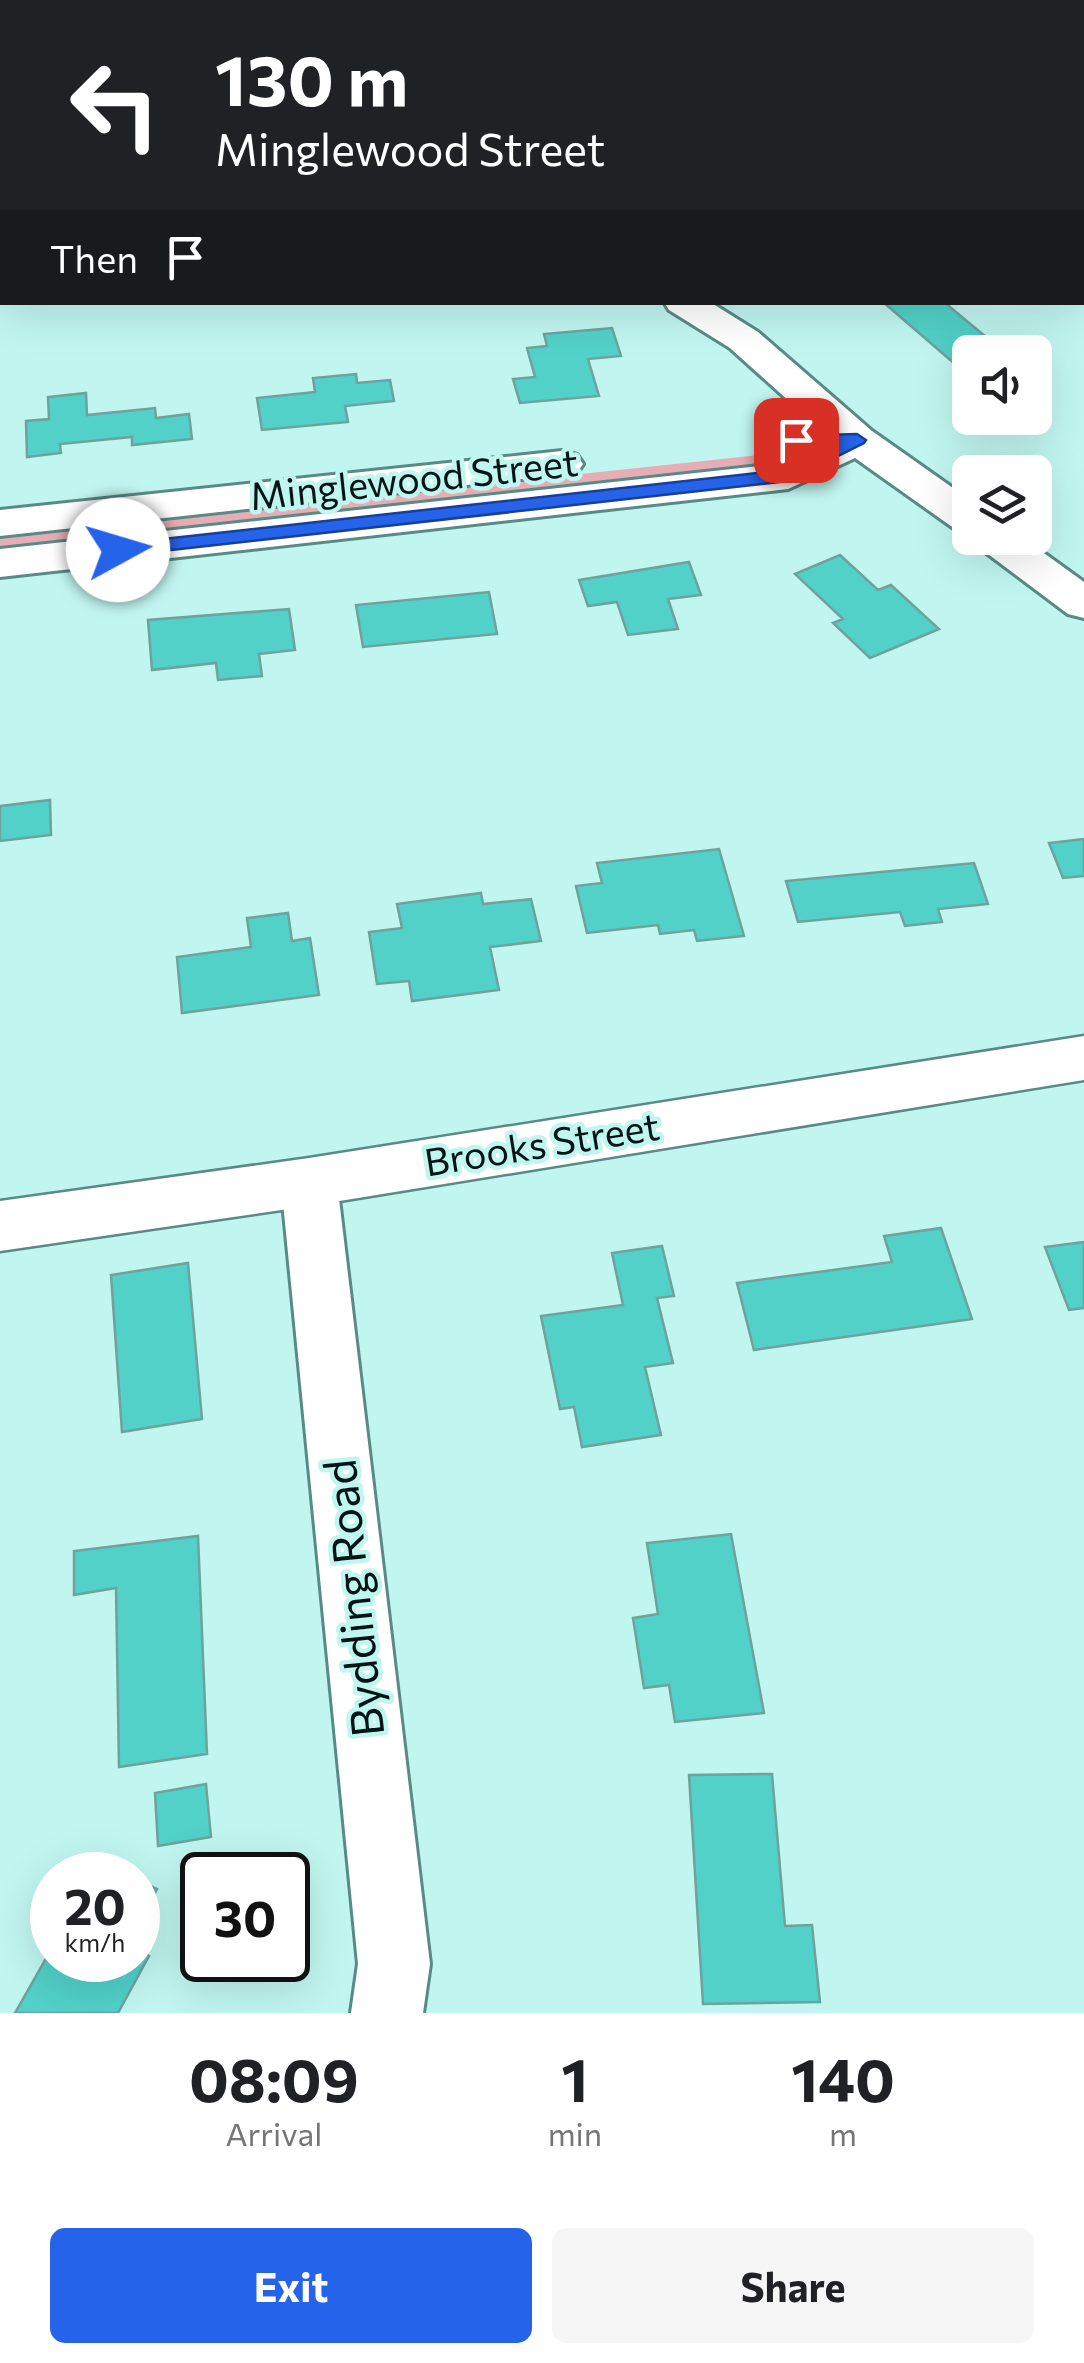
<!DOCTYPE html>
<style>
:root{--surface:#fff;--page:#f6f6f6;--text:#202124;--muted:#757577;--accent:#2563eb}
body{margin:0;font-family:Commissioner,sans-serif;background:var(--page);color:var(--text);height:100vh;display:flex;flex-direction:column;font-size:38px;white-space:nowrap}
*{box-sizing:border-box;margin:0}
p{font-size:32px;color:var(--muted)}
.icon{flex:none;width:55px;height:55px;fill:none;stroke:currentColor;stroke-width:2;stroke-linecap:round;stroke-linejoin:round}
.map{position:relative;height:2013px;overflow:hidden}
.details{display:flex;flex-direction:column;background:var(--surface);flex:1}
.details>*{flex:none}
.banner{position:absolute;left:0px;top:0px;width:1085px;height:305px;box-shadow:0 10px 40px #0002;background:#202124;color:#fff;overflow:hidden}
.controls{position:absolute;left:952px;top:335px;display:grid;gap:20px}
.controls a{display:grid;place-items:center;width:100px;height:100px;border-radius:15px;background:var(--surface);box-shadow:0 10px 40px #0002;font-size:50px}
.speed{position:absolute;left:30px;top:1852px;display:flex;gap:20px;font-size:50px;font-weight:700;text-align:center}
.speed>*{display:grid;place-content:center;width:130px;height:130px;border-radius:50%;background:var(--surface);box-shadow:0 10px 40px #0002;line-height:1}
.speed small{font-size:25px;font-weight:400}
.speed .limit{border:5px solid #111;border-radius:15px;background:#fff;color:#111}
.pin{position:absolute;display:grid;place-items:center;width:85px;height:85px;color:#fff;margin:-42px;border-radius:20px;box-shadow:0 5px 15px #0006}
.me{position:absolute;width:110px;margin:-55px;rotate:84deg;stroke-linejoin:round;filter:drop-shadow(0 0 8px #0008)}
.turn{display:flex;align-items:center;gap:35px;height:210px;padding:0 50px;font-size:45px}
.turn .icon{width:130px;height:130px;stroke-width:2.5}
.turn b{display:block;font-size:70px;line-height:85px}
.then{display:flex;align-items:center;height:95px;padding:0 50px;background:#0003;gap:20px;font-size:38px}
.eta{display:flex;justify-content:space-evenly;align-items:center;height:170px;text-align:center}
.eta b{font-size:60px;font-weight:700;line-height:70px}
.button{display:flex;gap:20px;margin-top:auto;padding:20px 50px}
.button a{flex:1;height:115px;border-radius:15px;background:var(--accent);color:#fff;font-size:40px;font-weight:700;line-height:115px;text-align:center}
.button a+a{background:var(--page);color:var(--text)}
.map>svg:first-child{display:block}
</style>
<div class="map">
<svg width="1084" height="2013" viewBox="0 0 1084 2013">
<rect width="100%" height="100%" fill="#c1f6f0"/>
<path fill="#e7adb6" d="M797,451H806L814,460L0,551V536Z"/>
<path fill="#51d1c8" stroke="#6fa29d" stroke-width="2.5" d="M883,302H944L1004,352H970V377Z
M612,328L621,356L588,359L599,396L520,403L513,379L535,377L527,348L547,346L544,334Z
M356,374L357,383L390,380L394,401L345,406L348,422L262,430L257,398L315,392L313,378Z
M86,393L87,415L155,408L156,418L189,414L192,439L132,445V437L60,444L61,453L27,457L26,421L49,419L48,397Z
M840,555L878,590L891,585L939,629L870,658L833,623L843,619L795,574Z
M689,562L701,595L668,599L678,629L628,635L617,602L588,606L579,580Z
M489,592L497,634L363,647L356,605Z
M289,609L295,650L259,654L262,676L218,680L216,663L152,670L148,620Z
M50,800L51,835L0,841V806Z
M1084,839V876L1063,878L1049,843Z
M719,849L744,936L697,941L694,930L660,934L658,925L587,933L576,886L602,883L597,863Z
M974,863L988,904L938,909L942,922L905,926L900,912L798,922L786,881Z
M481,893L483,904L531,899L541,941L490,947L499,990L412,1001L409,981L377,984L369,932L402,928L397,904Z
M288,913L292,941L310,938L319,995L182,1013L177,957L251,947L247,918Z
M941,1228L972,1319L754,1350L737,1283L892,1262L884,1236Z
M1084,1242V1308L1069,1310L1045,1247Z
M662,1246L674,1296L657,1298L673,1363L645,1367L661,1435L582,1447L574,1407L560,1409L541,1316L623,1305L612,1253Z
M188,1263L202,1419L122,1432L111,1275Z
M731,1534L764,1713L675,1722L669,1685L644,1688L633,1618L658,1614L647,1543Z
M198,1536L207,1754L119,1767L116,1588L74,1595V1551Z
M772,1774L785,1926L812,1925L820,2002L703,2004L689,1775Z
M206,1784L211,1837L158,1846L155,1793Z
M138,1880L157,1889L138,1926Z
M52,1948V1960H138V1950L149,1956L118,2013H15Z"/>
<g fill="none" stroke-linecap="round" stroke-linejoin="round">
<defs>
<path id="minor" d="M760,0H792L793,2H761Z
M0,82H2V102H0Z
M664,302H710L758,332L872,431L970,500V533L955,529L855,458L788,489L0,577V549L778,464L830,438L730,348L669,310Z
M562,451L577,455L583,464L577,473L0,536V510Z
M973,538H1023L1084,582V618L1068,614L980,548Z
M309,1159L329,1166L337,1182L430,1964L423,2013H351L358,1964L281,1182L289,1166Z"/>
<path id="tertiary" d="M1084,1036V1080L309,1206L0,1251V1201L309,1158Z"/>
</defs>
<use href="#minor" stroke="#598b86" stroke-width="6"/>
<use href="#tertiary" stroke="#598b86" stroke-width="5"/>
<use href="#minor" fill="#fff" fill-rule="evenodd"/>
<use href="#tertiary" fill="#fff" fill-rule="evenodd"/>
</g>
<path fill="#2563eb" stroke="#184099" stroke-width="2.5" d="M857,434L866,440L864,443L788,481L118,556L109,550L118,544L784,470L833,445H796L787,440L789,436Z"/>
<g text-anchor="middle" stroke-width="9" stroke-linejoin="round" paint-order="stroke">
<g font-size="38" fill="#021514" stroke="#c1f6f0">
<text transform="translate(414 480) rotate(-6)" y="13">Minglewood Street</text>
<text transform="translate(542 1145) rotate(-9)" y="13">Brooks Street</text>
</g>
<g font-size="45" fill="#021514" stroke="#c1f6f0">
<text transform="translate(354 1598) rotate(-96)" y="16">Bydding Road</text>
</g>
</g>
</svg>
<div class="controls">
<a><svg class="icon" aria-label="sound" viewBox="0 0 24 24"><path d="M4 9h4l5-4v14l-5-4H4zM17 9q2 3 0 6"/></svg></a>
<a><svg class="icon" aria-label="layers" viewBox="0 0 24 24"><path d="M12 4l9 5-9 5-9-5zM3 14l9 5 9-5"/></svg></a>
</div>
<div class="speed"><div>20<small>km/h</small></div><div class="limit">30</div></div>
<div class="pin" style="left:796px;top:440px;background:#d93025"><svg class="icon" aria-label="arrive" viewBox="0 0 24 24"><path d="M6 21V4h12l-3 4 3 4H6"/></svg></div>
<svg class="me" style="left:118px;top:550px" viewBox="-20 -20 40 40"><circle r="19" fill="#fff"/><path d="M0-13L10 11 0 6-10 11z" fill="#2563eb"/></svg>
<div class="banner">
<div class="turn"><svg class="icon" aria-label="left" viewBox="0 0 24 24"><path d="M17 20v-9H6M10 6l-5 5 5 5"/></svg><div><b>130 m</b>Minglewood Street</div></div>
<div class="then">Then<svg class="icon" aria-label="arrive" viewBox="0 0 24 24"><path d="M6 21V4h12l-3 4 3 4H6"/></svg></div>
</div>
</div>
<section class="details">
<div class="eta">
<div><b>08:09</b><p>Arrival</p></div>
<div><b>1</b><p>min</p></div>
<div><b>140</b><p>m</p></div>
</div>
<div class="button"><a>Exit</a><a>Share</a></div>
</section>
